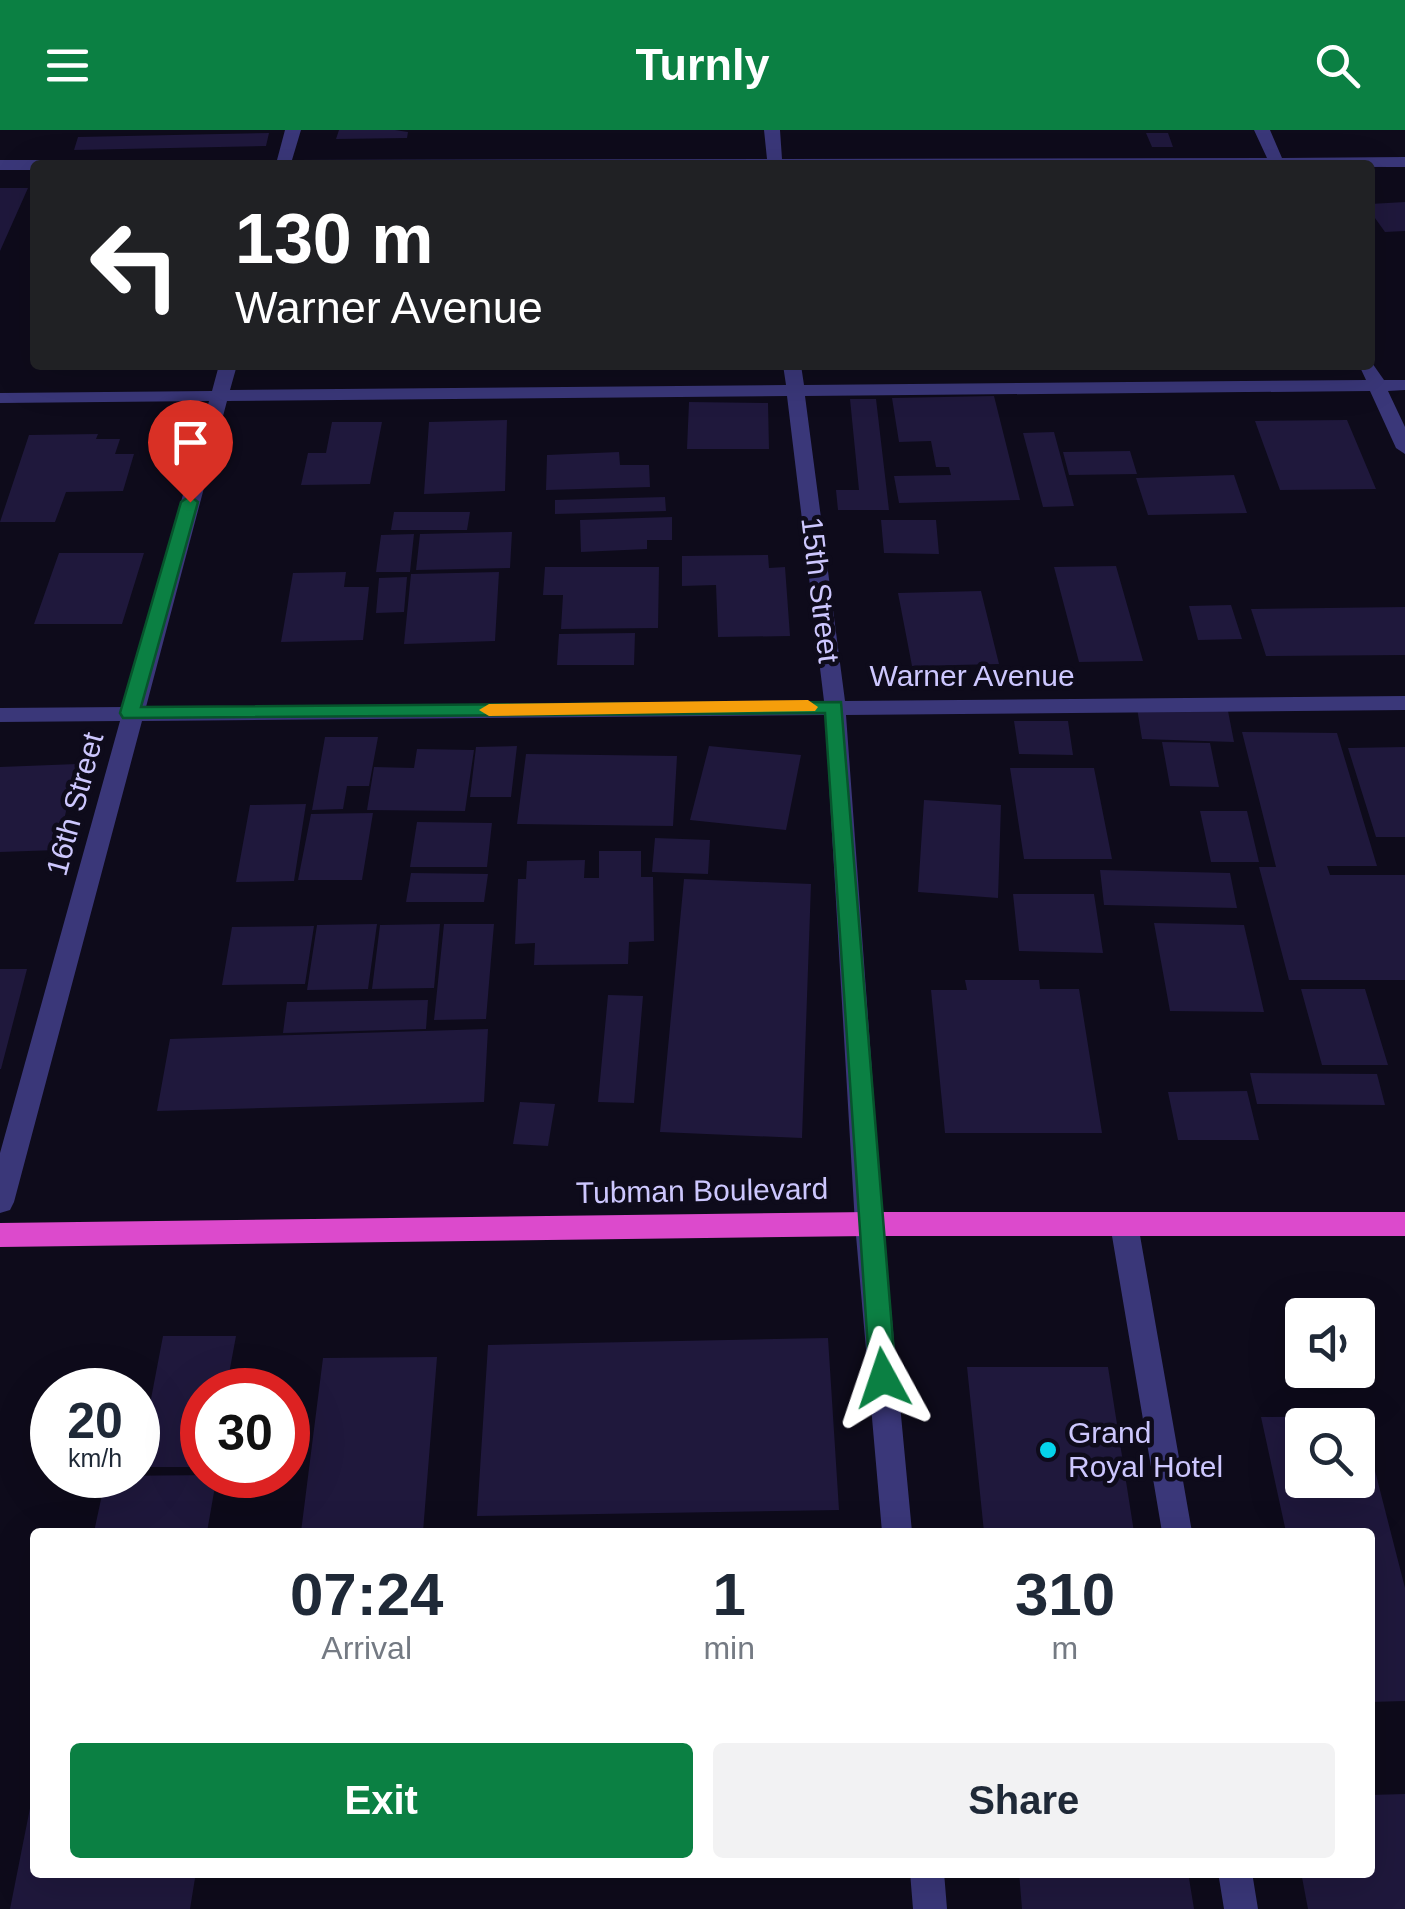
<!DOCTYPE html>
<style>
:root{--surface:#fff;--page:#f2f2f3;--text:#1f2937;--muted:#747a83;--accent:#0b8043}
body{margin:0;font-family:Arial,sans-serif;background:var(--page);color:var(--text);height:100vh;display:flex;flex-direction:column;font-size:38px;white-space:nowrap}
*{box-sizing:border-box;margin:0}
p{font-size:32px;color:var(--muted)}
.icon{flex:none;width:55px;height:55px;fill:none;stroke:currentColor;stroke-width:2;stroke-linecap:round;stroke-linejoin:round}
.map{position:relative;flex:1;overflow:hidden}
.sheet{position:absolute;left:30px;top:1398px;width:1345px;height:350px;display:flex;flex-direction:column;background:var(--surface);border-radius:10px;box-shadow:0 10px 40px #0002}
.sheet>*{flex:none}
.top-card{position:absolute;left:30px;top:30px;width:1345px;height:210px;border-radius:10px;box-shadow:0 10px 40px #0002;background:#202124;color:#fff;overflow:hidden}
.fabs{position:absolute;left:1285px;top:1168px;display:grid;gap:20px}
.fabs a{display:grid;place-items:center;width:90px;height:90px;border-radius:10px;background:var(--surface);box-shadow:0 10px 40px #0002;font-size:50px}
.speed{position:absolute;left:30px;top:1238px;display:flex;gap:20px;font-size:50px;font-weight:700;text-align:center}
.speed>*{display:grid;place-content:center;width:130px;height:130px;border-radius:50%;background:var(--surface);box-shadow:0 10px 40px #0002;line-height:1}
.speed small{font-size:25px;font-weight:400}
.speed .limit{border:15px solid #d22;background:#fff;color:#111}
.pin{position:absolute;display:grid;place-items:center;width:85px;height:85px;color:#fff;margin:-102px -42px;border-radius:50% 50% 50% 0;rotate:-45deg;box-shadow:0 0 10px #0007}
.pin .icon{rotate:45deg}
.me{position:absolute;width:110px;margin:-55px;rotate:355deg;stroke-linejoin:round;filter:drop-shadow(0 0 8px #0008)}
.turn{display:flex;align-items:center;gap:35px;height:210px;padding:0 40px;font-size:45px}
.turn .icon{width:130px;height:130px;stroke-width:2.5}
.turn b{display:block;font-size:70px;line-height:85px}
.eta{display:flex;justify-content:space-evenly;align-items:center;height:170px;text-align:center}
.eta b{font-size:60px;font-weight:700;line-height:70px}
.action{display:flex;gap:20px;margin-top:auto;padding:20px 40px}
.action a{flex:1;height:115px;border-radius:10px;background:var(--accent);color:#fff;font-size:40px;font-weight:700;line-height:115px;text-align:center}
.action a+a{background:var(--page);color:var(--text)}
header{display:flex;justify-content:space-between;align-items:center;height:130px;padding:0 40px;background:var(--accent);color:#fff;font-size:45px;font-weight:700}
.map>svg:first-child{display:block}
</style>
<header><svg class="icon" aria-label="menu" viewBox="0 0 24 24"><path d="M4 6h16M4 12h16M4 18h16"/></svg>Turnly<svg class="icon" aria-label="search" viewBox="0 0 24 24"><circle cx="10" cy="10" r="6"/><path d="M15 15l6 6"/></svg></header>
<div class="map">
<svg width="1405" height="1779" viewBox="0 0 1405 1779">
<rect width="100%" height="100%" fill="#0e0b1b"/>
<path fill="#1f183c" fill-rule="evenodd" d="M339,0H395L408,2L407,8L336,9Z
M269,3L266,16L74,20L78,7Z
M1146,3H1168L1173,17H1152Z
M0,58H28L0,121Z
M1405,72V101L1385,102L1370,81V74Z
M994,266L1020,370L899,373L894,346L951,345L949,337H936L931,311L899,312L892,268Z
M850,269H876L889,380H838L836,360H859Z
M689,272L768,273L769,319H687Z
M507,290L505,361L424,364L429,292Z
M1347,290L1376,359L1280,360L1255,291Z
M332,292H382L370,354L301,355L308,323H326Z
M1054,302L1074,376L1043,377L1023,303Z
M98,304L96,309H120L115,324H134L123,361L66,362L55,392H0L29,305Z
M1130,321L1137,344L1069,345L1063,322Z
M619,322L620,335H649L650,357L546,360L547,325Z
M1234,345L1247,383L1148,385L1136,348Z
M665,367L666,381L555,384V370Z
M394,382H470L467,400H391Z
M672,387V410H647V419L581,422L580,390Z
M881,390H936L939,424L884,423Z
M512,402L510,438L416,440L420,404Z
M414,404L410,442H376L381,405Z
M59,423H144L122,494H34Z
M768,425L769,438L785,437L790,506L718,507L716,455L682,456V426Z
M1116,436L1143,531L1079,532L1054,437Z
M545,437H659L658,498L561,499L563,465H543Z
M346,442L344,457H369L363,510L281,512L293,443Z
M499,442L495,511L404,514L411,444Z
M407,447L404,482L376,483L379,448Z
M981,461L999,534L912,536L898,463Z
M1231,475L1242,509L1198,510L1189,476Z
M1405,477V525L1266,526L1251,479Z
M635,503L634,535H557L559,504Z
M1137,578L1228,581L1234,612L1142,609Z
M1014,591H1068L1073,625L1019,624Z
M1242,602L1337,603L1377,736H1327L1330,745H1405V850H1289L1259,737H1276Z
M325,607H378L369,656H347L343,679L312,680Z
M1162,612L1210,613L1219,657L1170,656Z
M517,616L511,667H470L476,617Z
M709,616L801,625L786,700L690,690Z
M1405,617V707H1376L1348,618Z
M417,619L474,620L465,681L367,680L374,637L414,638Z
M526,624L677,626L673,696L517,694Z
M77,634L57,720L0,722V637Z
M1010,638H1094L1112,729H1024Z
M924,670L1001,675L998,768L918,762Z
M306,674L294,751L236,752L250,675Z
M1200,681H1247L1259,732H1211Z
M373,683L362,750H298L311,684Z
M417,692L492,693L487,737H410Z
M655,708L710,710L708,744L652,742Z
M599,721H641V747H653L654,811L629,812L628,834L534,835L535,813L515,814L518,749H526L527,731L585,730L584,748H599Z
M1100,740L1230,743L1237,778L1104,775Z
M411,743L488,744L484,772H406Z
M684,749L811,754L802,1008L660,1002Z
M1013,764H1094L1103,823L1019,821Z
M1154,793L1244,795L1264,882L1170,881Z
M377,794L368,859L307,860L317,795Z
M440,794L434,858L372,859L380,795Z
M444,794H494L486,889L434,890Z
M314,796L305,854L222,855L232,797Z
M0,839H27L1,939H0Z
M965,850H1039L1040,859H1079L1102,1003H945L931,860H967Z
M1301,859H1365L1388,935H1322Z
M608,865L643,866L634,973L598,972Z
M428,870L426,899L283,903L287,872Z
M488,899L484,972L157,981L170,909Z
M1250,943L1377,944L1385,975L1257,974Z
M1247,961L1259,1010H1178L1168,962Z
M520,972L555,974L548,1016L513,1014Z
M163,1206H236L226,1260H202V1337H138Z
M828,1208L839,1380L477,1386L488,1215Z
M437,1227L423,1402H301L323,1228Z
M967,1237H1108L1134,1402H984Z
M1361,1286L1405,1458V1571L1370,1572V1402H1286L1261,1287ZM1302,1295H1358V1350H1302Z
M217,1345L207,1402H94L106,1346Z
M33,1663L35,1742H196L190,1779H10Z
M1405,1664V1779H1308L1301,1742H1370V1665Z
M1019,1742H1188L1194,1779H1022Z"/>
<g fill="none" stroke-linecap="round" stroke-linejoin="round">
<path fill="#3a3779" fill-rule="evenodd" d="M285,0H301L292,30L767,29L764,0H780L782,29L1267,28L1254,0H1270L1282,28L1405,27V37L35,35V40H0V30H277Z
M1370,230L1384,250H1405V260L1388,261L1405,297V324L1396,318L1370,261L805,266L845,571L1405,566V580L846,585L883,1094L912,1402H882L855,1094L825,585L142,591L14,1072L10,1080L0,1083V1023L120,591L0,592V578L124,577L209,271L0,273V263L212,261L219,235H237L230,260L786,255L783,235H801L804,255L1366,250L1359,235H1370ZM787,266L824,571L146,577L227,271Z
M1124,1083L1134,1086L1138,1094L1192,1402H1162L1110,1094L1114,1086Z
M910,1742H944L947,1779H913Z
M1218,1742H1252L1258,1779H1224Z"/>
<path fill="#dc4acc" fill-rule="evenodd" d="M869,1082H1405V1106H869L0,1117V1093Z"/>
</g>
<path fill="#0b8043" stroke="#07532c" stroke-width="2.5" d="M190,366L198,372L141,577L841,572L896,1248L892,1256H874L870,1248L825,583L123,588L120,583L181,372Z"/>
<path fill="#f59e0b" d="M808,570L818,577L815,581L489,586L479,580L489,574Z"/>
<circle fill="#05d4eb" stroke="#0e0b1b" stroke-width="4" cx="1048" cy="1320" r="10"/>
<g text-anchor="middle" stroke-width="9" stroke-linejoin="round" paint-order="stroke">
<g font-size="30" fill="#cdc7fe" stroke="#0e0b1b">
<text transform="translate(820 460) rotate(83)" y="10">15th Street</text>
<text x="972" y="556">Warner Avenue</text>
<text transform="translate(75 674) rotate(-75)" y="10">16th Street</text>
<text transform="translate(702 1061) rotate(-1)" y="10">Tubman Boulevard</text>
</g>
<g font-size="30" fill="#cdc7fe" stroke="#0e0b1b" text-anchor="start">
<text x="1068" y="1313">Grand<tspan x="1068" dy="34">Royal Hotel</tspan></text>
</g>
</g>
</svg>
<div class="fabs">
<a><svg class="icon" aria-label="sound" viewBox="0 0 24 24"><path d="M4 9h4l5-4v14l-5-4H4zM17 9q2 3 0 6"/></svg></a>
<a><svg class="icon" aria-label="search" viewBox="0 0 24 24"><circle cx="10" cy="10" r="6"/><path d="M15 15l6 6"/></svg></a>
</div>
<div class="speed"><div>20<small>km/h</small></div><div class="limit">30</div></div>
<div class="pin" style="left:190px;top:372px;background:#d93025"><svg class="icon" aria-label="arrive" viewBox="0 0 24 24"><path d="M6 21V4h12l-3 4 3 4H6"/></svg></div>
<svg class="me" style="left:883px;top:1248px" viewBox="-20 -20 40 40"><path d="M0-17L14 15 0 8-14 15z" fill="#0b8043" stroke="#fff" stroke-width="4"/></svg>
<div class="top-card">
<div class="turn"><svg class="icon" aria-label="left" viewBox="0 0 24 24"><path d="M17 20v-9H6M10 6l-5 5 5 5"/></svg><div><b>130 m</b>Warner Avenue</div></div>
</div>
<section class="sheet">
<div class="eta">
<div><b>07:24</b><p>Arrival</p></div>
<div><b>1</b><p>min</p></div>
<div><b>310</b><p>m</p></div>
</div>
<div class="action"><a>Exit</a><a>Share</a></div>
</section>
</div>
